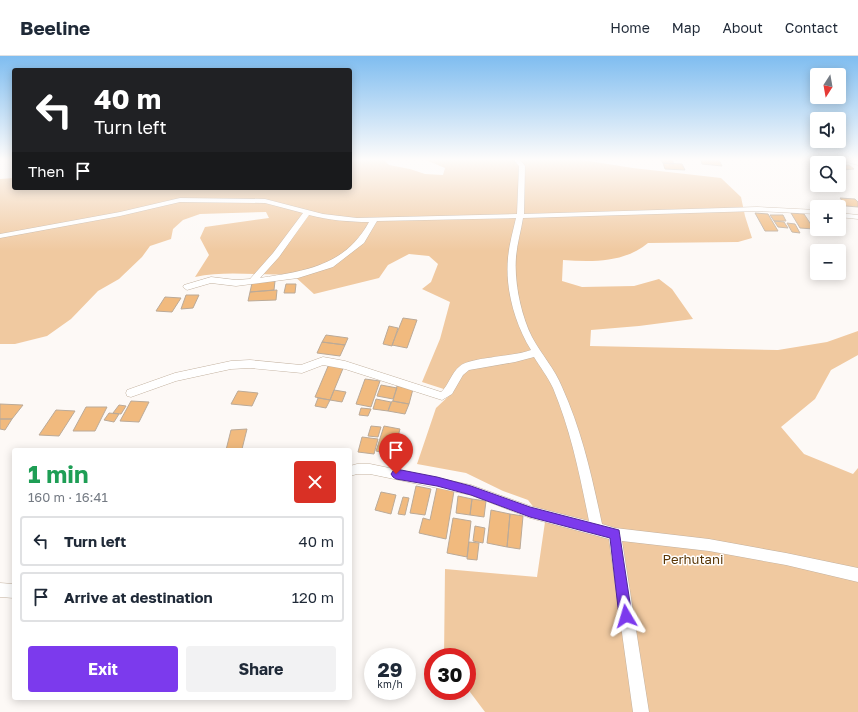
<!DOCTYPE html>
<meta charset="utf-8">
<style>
:root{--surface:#fff;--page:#f2f2f3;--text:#1f2937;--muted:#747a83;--line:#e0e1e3;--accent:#7c3aed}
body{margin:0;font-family:"Golos Text",sans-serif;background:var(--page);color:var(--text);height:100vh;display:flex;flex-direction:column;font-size:15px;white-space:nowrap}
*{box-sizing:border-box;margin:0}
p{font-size:13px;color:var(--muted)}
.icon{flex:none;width:22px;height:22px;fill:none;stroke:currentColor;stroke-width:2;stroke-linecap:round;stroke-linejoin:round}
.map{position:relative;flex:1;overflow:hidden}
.drawer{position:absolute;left:12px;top:392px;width:340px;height:252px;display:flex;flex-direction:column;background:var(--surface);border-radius:4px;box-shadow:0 2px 10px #0003}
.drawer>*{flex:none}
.hud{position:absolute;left:12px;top:12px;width:340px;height:122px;border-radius:4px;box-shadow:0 2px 10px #0003;background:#202124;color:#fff;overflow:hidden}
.needle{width:26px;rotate:191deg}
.fabs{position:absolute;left:810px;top:12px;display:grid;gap:8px}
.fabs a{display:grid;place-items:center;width:36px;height:36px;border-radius:4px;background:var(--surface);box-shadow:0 2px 10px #0003;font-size:20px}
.speed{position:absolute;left:364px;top:592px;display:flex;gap:8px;font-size:20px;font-weight:700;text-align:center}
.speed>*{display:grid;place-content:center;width:52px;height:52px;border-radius:50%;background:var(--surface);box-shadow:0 2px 10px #0003;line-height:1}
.speed small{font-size:10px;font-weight:400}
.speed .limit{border:6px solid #d22;background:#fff;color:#111}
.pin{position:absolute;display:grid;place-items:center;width:34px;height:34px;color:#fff;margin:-41px -17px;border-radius:50% 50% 50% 0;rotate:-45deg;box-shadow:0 0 4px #0007}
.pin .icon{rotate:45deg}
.me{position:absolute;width:44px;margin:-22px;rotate:353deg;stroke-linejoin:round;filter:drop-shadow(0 0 3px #0008)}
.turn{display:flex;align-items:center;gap:14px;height:84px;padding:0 16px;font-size:18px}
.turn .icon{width:52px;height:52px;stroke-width:2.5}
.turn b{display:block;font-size:28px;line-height:34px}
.then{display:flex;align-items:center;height:38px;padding:0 16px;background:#0003;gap:8px;font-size:15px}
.round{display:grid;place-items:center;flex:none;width:42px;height:42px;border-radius:4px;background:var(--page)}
.head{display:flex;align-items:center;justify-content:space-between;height:68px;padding:0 16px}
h1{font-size:24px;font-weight:700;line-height:30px;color:#1e9e55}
.button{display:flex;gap:8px;margin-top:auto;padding:8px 16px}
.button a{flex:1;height:46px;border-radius:4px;background:var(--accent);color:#fff;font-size:16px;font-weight:700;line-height:46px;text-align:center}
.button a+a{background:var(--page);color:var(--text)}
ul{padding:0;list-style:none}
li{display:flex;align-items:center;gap:12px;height:50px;margin:0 8px 6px;padding:0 8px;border:2px solid var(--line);border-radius:4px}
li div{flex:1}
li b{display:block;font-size:15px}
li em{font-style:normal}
header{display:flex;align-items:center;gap:24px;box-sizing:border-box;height:56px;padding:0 20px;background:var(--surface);border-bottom:1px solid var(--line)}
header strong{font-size:19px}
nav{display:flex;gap:22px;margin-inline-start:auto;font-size:14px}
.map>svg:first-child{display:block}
</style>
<header>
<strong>Beeline</strong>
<nav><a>Home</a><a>Map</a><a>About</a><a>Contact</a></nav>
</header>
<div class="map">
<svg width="858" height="656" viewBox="0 0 858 656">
<rect width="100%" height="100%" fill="#fdf9f6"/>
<path fill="#f0c9a0" d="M350,104H384L389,109L410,113L425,118L443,119L445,112L426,104H419H582L633,112L721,122L741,141L745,160L752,182L738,186L648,187C624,207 592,206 563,204L562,225L582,231L634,230L659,223L672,233L693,263L639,270L591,274L590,290L778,294L827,286L858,275V299L831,314L815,343L781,371L804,398L853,418L858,412V656H485L467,632V601H444L445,513L537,521L545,466L528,444L503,435L466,417L417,408L436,352L453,336L422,326L440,283L450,246L422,233L431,226L438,208L429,200L409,198L388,209L379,222L314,238L292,218C260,220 226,214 195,221L209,199L200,182L205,171L269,162L266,156L200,158L183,164L173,173L171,183L150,190L142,201L119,223L98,235L71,263L47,280L15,288H0V123L14,122V132H350Z"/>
<path fill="#f1ba7e" stroke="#bbaa98" d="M661,104H672L674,108L663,107Z
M701,104H719L722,110L702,108Z
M663,107L682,108L685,114L665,113Z
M849,109L854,113L842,114L839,111Z
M840,142L855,143L858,146V151L846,150Z
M755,157L768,158L778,175H765Z
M791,157L804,158L814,173L800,172Z
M770,159H783L786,165H774Z
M774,165L784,166L788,172L778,171Z
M787,167L795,168L800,177L792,176Z
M275,225L274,234L250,236L252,227Z
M286,228H296L295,237H284Z
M277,234L276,244L248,245L250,236Z
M186,239H199L193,252L181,253Z
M165,241L181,242L172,256L156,255Z
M403,262L417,264L407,292L392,289Z
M389,270L398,272L392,290L383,288Z
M326,279L348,282L345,289L322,286Z
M322,286L345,289L340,300L317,297Z
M329,308L344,310L330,344L315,341Z
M365,323L380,325L371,351L356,348Z
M381,329L397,332L393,343L377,340Z
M397,330L413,333L409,348L393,345Z
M334,334L346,336L342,346L330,344Z
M238,335L258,337L252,350L231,348Z
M318,342L330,344L326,352L315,350Z
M376,343L391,346L388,355L373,353Z
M131,345L149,346L139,366L120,365Z
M392,345L409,348L405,358L388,355Z
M0,348L23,349L12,363H0Z
M119,349L126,350L121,358L113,357Z
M86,351H107L95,375H73Z
M361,352L371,353L368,360L359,359Z
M56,354L75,355L59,380L39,379Z
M109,357L119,358L114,366L104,364Z
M0,363H12L5,374L0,373Z
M371,370L381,371L378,381L368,380Z
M384,370L400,373L393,399L376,395Z
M247,373L242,393L226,394L231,374Z
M362,381L378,383L374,398L358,396Z
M416,430L431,433L425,459L410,457Z
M437,431L454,435L446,483L419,477L423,462L430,464Z
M381,436L396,439L391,458L375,454Z
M458,440L472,443L470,459L456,457Z
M403,441L409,442L405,459L398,458Z
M472,443L486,445L484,461L470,459Z
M491,454L510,458L507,491L487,487Z
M510,458L523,460L520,493L507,491Z
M453,462L471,465L467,501L447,497Z
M475,470L485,472L483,487L473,485Z
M469,486L479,487L477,504L467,503Z"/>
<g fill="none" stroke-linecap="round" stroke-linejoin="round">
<defs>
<path id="minor" d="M514,104H520L525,110L524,158L757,151L817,154V158L757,155L523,162C521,175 517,188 516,201C514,226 521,259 532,281C541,298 555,313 562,331C582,375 592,421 602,468L615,472L709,483L786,497L858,512V526L786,509L709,495L622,485L649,656H633L609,483L530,462L471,439L370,418H357L350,420V410L357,408H370L471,429L530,450L589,465C580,420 571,375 553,332C548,321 540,311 534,301L515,306L469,314L463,319L452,338L442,344L345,313L323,309L302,317L250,312L231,313L176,325L131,341L127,340L126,337L127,334L175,317L231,305L250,304L301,309L323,301L345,305L441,336C449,329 451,317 460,310C471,301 513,301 531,294C515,268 505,233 508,202C509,189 513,175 516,162L377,165L364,187L333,211L298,222L236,230L211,227L187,234L183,231L184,229L211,221L236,224L250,223L273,197L303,157L265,147L180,146L120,160L0,182V178L120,156L180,142L265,143L323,158L357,162L517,158L519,110ZM309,159C329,164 349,166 369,166C345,210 305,215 260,222L279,201Z
M841,104L858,105V109L842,105Z
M839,157L858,159V163L839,161Z
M0,527L14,528V542L0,541Z"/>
</defs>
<use href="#minor" stroke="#c3b2a0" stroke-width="1"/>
<use href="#minor" fill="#fff" fill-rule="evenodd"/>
</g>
<linearGradient id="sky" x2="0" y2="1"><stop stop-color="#7fbdf0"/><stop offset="0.53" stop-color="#fefcfb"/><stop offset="1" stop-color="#fefcfb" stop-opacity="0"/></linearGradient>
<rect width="858" height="195" fill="url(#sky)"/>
<path fill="#7c3aed" stroke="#51269a" d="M396,413L437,421L471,430L530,451L619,474L632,560L630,565L626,567L621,565L619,560L610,482L530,461L471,439L437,430L396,423L393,421L391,418L393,415Z"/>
<g text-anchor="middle" stroke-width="3" stroke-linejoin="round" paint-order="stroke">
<g font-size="13" fill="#5a3605" stroke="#fff">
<text x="693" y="508">Perhutani</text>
</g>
</g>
</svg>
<div class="fabs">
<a><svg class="needle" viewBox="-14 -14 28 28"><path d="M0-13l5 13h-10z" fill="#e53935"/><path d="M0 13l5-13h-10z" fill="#747a83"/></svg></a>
<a><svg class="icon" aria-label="sound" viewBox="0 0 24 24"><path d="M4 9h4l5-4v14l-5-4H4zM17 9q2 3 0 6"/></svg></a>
<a><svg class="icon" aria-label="search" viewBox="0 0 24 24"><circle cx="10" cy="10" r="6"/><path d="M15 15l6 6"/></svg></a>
<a>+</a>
<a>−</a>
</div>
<div class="speed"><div>29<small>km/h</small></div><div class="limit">30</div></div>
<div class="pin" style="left:396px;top:418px;background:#d93025"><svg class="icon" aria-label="arrive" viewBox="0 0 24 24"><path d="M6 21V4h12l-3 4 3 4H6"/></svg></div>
<svg class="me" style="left:626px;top:560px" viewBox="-20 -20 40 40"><path d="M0-17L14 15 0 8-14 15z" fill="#7c3aed" stroke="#fff" stroke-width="4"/></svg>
<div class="hud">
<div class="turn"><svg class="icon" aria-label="left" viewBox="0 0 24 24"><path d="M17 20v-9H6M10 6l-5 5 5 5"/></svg><div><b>40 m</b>Turn left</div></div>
<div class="then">Then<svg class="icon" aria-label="arrive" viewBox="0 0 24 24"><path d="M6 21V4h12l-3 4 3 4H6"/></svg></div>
</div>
<section class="drawer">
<div class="head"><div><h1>1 min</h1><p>160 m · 16:41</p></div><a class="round" style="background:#d93025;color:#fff"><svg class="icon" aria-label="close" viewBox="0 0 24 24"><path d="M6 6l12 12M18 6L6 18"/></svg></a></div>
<ul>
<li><svg class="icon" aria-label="left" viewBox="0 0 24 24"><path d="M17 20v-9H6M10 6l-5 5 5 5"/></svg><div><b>Turn left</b></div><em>40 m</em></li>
<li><svg class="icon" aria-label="arrive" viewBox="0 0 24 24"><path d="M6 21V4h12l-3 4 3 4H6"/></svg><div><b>Arrive at destination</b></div><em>120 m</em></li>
</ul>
<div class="button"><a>Exit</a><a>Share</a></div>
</section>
</div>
